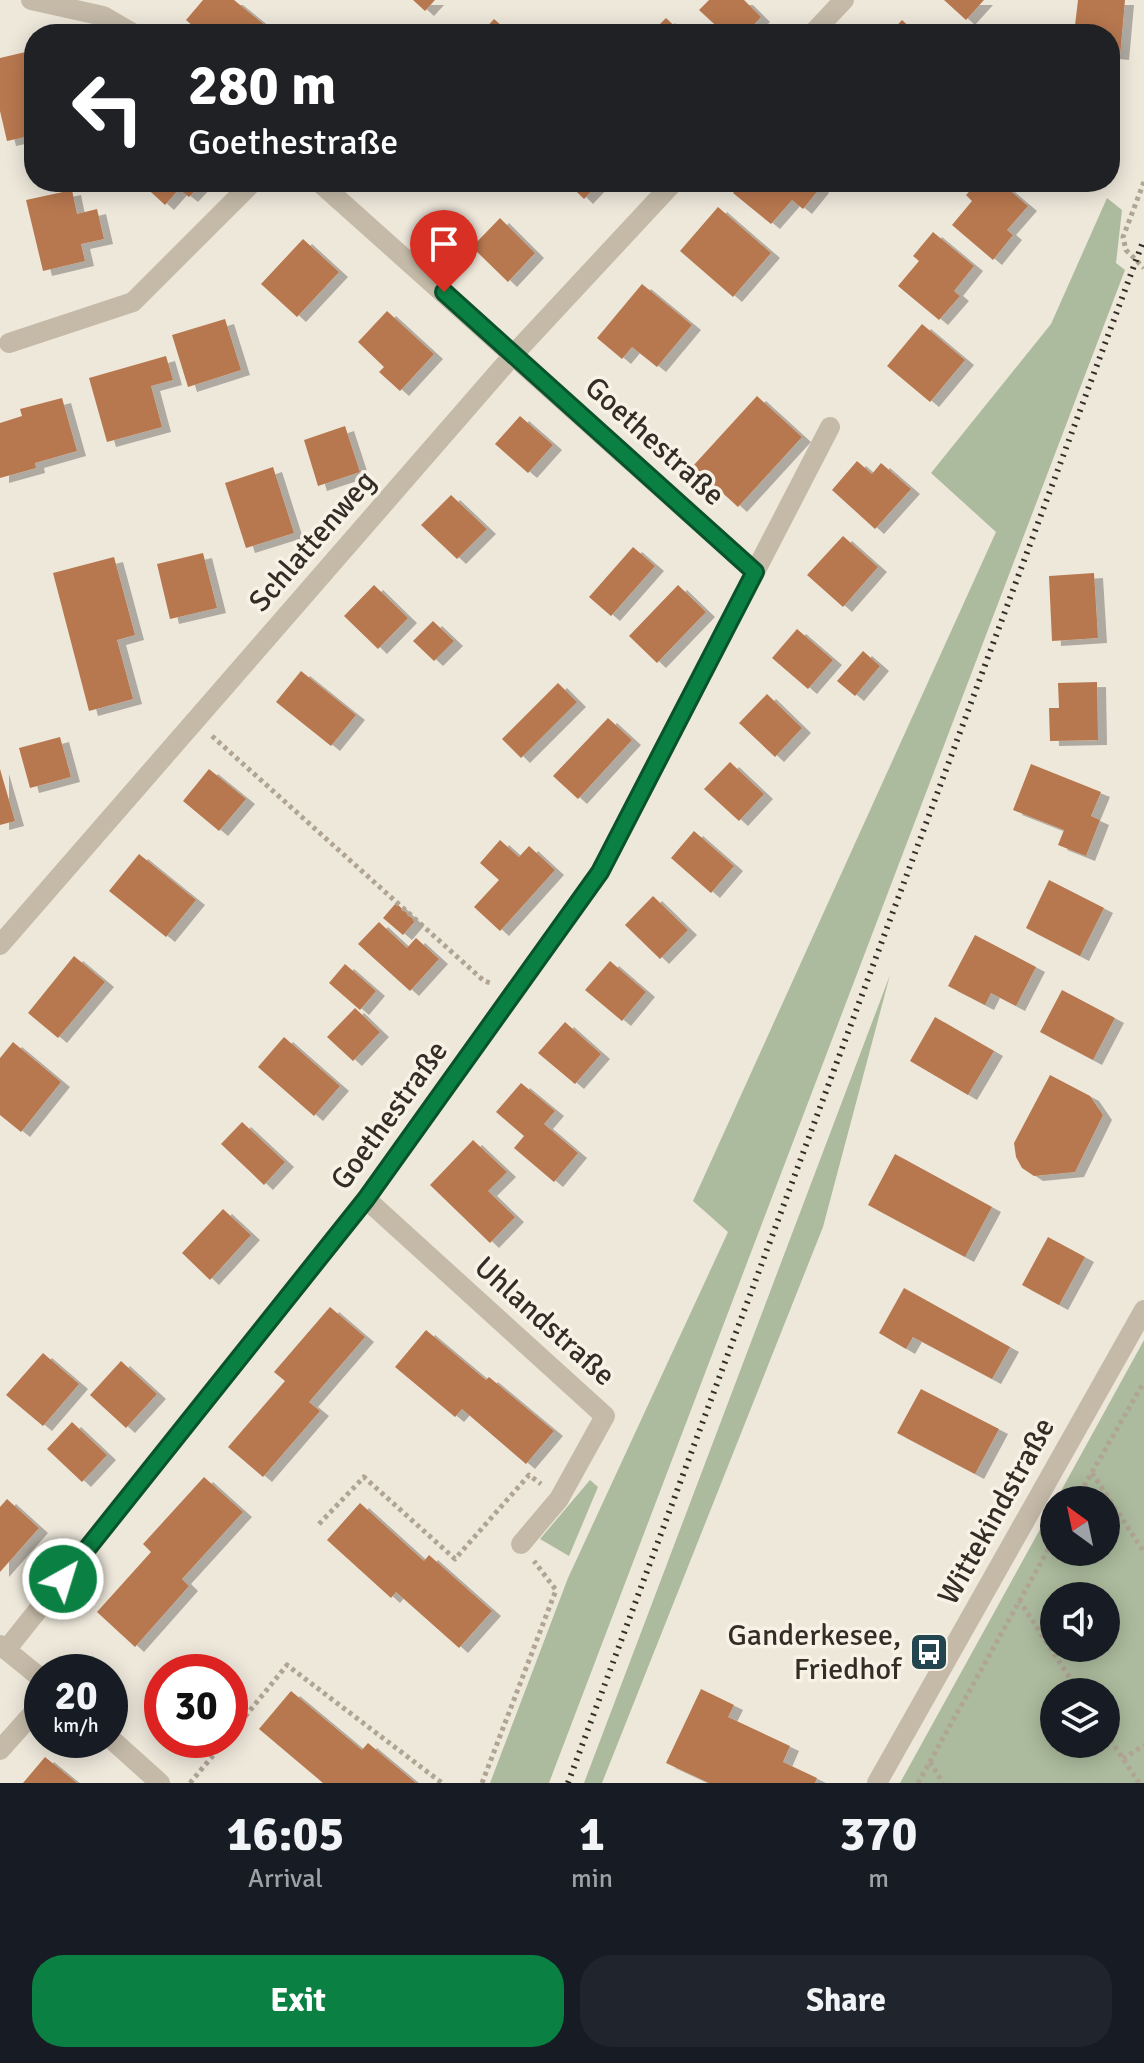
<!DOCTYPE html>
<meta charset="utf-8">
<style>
:root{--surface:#171b24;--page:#20242c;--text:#f1f3f6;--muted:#9ea1a6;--accent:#0b8043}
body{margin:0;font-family:Signika,sans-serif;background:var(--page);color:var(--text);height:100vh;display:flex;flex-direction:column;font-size:30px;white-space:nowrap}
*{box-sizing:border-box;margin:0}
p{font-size:26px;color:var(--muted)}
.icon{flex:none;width:44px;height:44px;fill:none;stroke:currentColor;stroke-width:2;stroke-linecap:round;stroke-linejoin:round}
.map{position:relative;height:1783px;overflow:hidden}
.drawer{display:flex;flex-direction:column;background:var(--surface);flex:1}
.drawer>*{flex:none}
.guide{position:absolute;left:24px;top:24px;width:1096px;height:168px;border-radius:32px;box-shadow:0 4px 20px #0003;background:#202124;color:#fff;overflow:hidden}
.needle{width:52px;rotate:327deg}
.controls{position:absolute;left:1040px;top:1486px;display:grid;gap:16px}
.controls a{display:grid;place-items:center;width:80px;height:80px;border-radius:50%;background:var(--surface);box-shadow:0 4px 20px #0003;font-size:40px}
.speed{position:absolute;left:24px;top:1654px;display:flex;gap:16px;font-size:40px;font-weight:700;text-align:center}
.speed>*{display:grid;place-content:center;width:104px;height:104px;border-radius:50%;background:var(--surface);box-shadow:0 4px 20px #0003;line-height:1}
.speed small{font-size:20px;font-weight:400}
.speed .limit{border:12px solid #d22;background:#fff;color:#111}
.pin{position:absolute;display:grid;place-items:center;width:68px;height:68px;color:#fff;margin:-82px -34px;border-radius:50% 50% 50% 0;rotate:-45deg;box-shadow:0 0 8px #0007}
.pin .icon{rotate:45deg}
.me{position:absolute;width:88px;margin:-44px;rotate:39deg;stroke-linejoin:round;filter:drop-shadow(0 0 6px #0008)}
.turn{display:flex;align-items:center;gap:28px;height:168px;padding:0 32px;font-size:36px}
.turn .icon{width:104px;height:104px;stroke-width:2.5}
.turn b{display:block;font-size:56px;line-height:68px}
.eta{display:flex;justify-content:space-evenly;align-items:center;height:136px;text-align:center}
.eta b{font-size:48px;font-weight:800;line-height:56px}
.button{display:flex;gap:16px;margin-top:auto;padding:16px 32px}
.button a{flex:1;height:92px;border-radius:32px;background:var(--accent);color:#fff;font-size:32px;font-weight:800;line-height:92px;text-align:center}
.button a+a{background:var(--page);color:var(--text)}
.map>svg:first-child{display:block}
</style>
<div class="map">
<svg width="1144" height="1783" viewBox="0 0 1144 1783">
<defs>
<filter id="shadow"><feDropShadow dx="9" dy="5" stdDeviation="0" flood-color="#0004"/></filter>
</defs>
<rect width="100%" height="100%" fill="#eee8db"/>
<path fill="#acbb9d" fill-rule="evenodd" d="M1107,198L1122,210L1116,263L1125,270L549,1783H490L568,1578L728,1232L693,1201L996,532L931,473L1051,324Z
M890,975L823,1227L602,1783H584Z
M1144,1340V1783H900L1054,1504V1552H1106V1500H1056ZM1054,1596H1106V1648H1054ZM1054,1692H1106V1744H1054Z
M590,1480L598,1487L569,1556L540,1539Z"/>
<path fill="#b8784f" filter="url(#shadow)" d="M203,0H234L266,26L259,34H202L186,20Z
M413,0H435L425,11Z
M709,0H744L761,17L745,34H725L699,10Z
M944,0H984L966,20Z
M1078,0H1125L1120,55L1110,54V34H1074Z
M666,18L683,34H650Z
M494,19L511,34H480Z
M902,20L917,34H889Z
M34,50V135L7,141L0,111V58Z
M140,182H203L189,197L179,189L165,205Z
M567,182H600L584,199Z
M743,182H814L820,188L803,209L792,200L771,224L733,193Z
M978,182H1000L1028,206L1007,230L1013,235L993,260L952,225L972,201L966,195Z
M72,190L77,214L97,209L104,239L81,244L85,261L43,271L26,200Z
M718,207L771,253L733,297L680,251Z
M500,218L535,253L508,282L472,247Z
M933,232L974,266L954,291L960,296L939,320L898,286L919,261L913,256Z
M303,239L339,272L297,317L261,284Z
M642,284L692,325L657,367L632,347L622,359L597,338Z
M387,311L434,354L400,391L379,372L384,367L358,342Z
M225,319L241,370L188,387L172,335Z
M922,324L965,360L930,402L887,366Z
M166,356L173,380L151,386L162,427L107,442L89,378Z
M757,396L802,437L738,507L693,466Z
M62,398L77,451L35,463L36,468L0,478V423L22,416L20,409Z
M520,416L553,445L528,473L495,444Z
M345,426L360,472L318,486L304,440Z
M857,461L872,474L881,463L911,489L875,529L832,490Z
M273,467L294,533L246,548L225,483Z
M451,495L487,529L457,559L421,525Z
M843,536L878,567L843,607L807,575Z
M633,547L655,566L611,616L589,597Z
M203,553L217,608L170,619L157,564Z
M114,557L135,635L117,640L133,699L89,711L53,573Z
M1094,573L1098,638L1052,641L1049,576Z
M374,585L408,618L378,649L344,616Z
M678,585L706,612L657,663L629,636Z
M433,621L454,641L434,661L413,641Z
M797,629L833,660L808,689L772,658Z
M863,651L880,666L855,696L837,681Z
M301,671L356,715L331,746L276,702Z
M1097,682L1098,740L1050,741L1049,708H1059L1058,683Z
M558,683L577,702L521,758L502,739Z
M767,694L802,728L775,757L739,723Z
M608,718L632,740L578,799L553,776Z
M60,737L71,777L30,788L19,748Z
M730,762L764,794L739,821L704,789Z
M1031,764L1101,792L1091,816L1100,820L1086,856L1058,845L1064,830L1013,810Z
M0,769L15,821L0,825Z
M209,769L246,799L219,831L183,801Z
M694,831L734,866L711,893L671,858Z
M500,840L519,857L529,846L555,870L500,931L474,907L499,880L480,863Z
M139,854L196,900L166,937L109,891Z
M1049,880L1104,908L1080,956L1026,928Z
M653,896L688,930L660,959L625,925Z
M396,903L415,921L403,935L383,918Z
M379,922L407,948L416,938L439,959L410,991L358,944Z
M975,935L1036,967L1016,1006L991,993L985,1005L948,986Z
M74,956L105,982L58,1038L28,1013Z
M610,961L646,992L622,1021L585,990Z
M345,964L376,991L360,1010L329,983Z
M1062,990L1115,1018L1093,1060L1040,1032Z
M355,1008L380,1032L353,1061L327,1037Z
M935,1017L994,1051L968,1095L910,1061Z
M565,1022L601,1054L575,1084L538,1053Z
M284,1037L340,1086L314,1116L258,1067Z
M13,1042L61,1082L21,1132L0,1115V1058Z
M1050,1075L1090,1096L1103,1115L1075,1172L1034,1176L1022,1168L1016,1157L1014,1143Z
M521,1083L555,1111L544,1124L578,1153L554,1182L514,1148L524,1136L496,1112Z
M242,1122L285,1162L264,1185L221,1144Z
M473,1140L507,1172L488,1191L515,1217L490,1243L430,1185Z
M895,1154L992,1207L965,1257L868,1205Z
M223,1209L251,1235L210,1280L182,1253Z
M1048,1237L1085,1257L1059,1305L1022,1285Z
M904,1288L1010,1347L992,1379L913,1337L906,1349L879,1333Z
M330,1307L365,1337L309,1402L320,1411L263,1477L228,1447L285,1381L274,1372Z
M426,1330L486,1380L489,1377L554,1431L526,1464L462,1409L455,1417L395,1367Z
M43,1353L79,1384L43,1426L6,1395Z
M121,1361L157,1394L126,1428L90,1395Z
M921,1389L999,1429L975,1474L897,1433Z
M72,1422L107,1455L82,1482L47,1449Z
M204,1477L243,1512L182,1579L189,1586L135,1647L97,1612L151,1552L143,1544Z
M7,1499L39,1528L0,1572V1507Z
M360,1503L424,1561L429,1555L492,1611L459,1648L396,1592L391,1598L327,1540Z
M701,1689L734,1705L728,1717L790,1746L783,1762L817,1778L815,1783H709L666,1763Z
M291,1691L362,1750L368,1743L416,1783H323L259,1729Z
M45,1757L77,1783H23Z"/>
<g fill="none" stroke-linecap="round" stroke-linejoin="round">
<path stroke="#b0a493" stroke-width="5" stroke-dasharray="4 4" stroke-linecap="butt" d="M1144,182L1123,237L1126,250L1144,268
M212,736L484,981L491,983
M1092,1473L1144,1552
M1076,1500L1144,1382
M319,1524L364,1477L455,1559L529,1475L541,1484
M1019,1600L1079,1692
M1106,1733L1139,1783
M230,1735L287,1665L442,1783
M1123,1759L1144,1745
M930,1762L943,1783
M190,1783L226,1740
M482,1783L556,1590L534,1561
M918,1783L1054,1539"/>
<path stroke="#c5baa8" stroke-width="20" d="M31,0L103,16L134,34
M812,34L844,0
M9,343L133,302L253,182
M755,572L830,427
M0,945L514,354L674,182
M366,1199L605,1416L559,1499L521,1544
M0,1645L42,1679
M6,1650L366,1199L600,872L755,572L319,182
M110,1738L160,1783
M0,1750L42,1703
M877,1783L1144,1310"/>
<path stroke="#332d27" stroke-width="6" stroke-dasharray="2 6" stroke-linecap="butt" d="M568,1783L1144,239"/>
</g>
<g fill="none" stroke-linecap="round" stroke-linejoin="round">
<defs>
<path id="route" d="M63,1579L366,1199L600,872L755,572L444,292"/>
</defs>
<use href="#route" stroke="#07532c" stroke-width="20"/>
<use href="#route" stroke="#0b8043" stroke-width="14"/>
</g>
<defs>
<symbol id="bus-square" viewBox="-11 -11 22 22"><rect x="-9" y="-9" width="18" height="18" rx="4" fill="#22454f" stroke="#f7f2e6"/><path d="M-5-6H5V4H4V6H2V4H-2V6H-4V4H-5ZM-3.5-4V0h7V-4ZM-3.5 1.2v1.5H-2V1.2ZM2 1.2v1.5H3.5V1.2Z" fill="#fff"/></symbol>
</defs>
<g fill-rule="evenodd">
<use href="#bus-square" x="907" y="1630" width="44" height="44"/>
</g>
<g text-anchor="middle" stroke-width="7" stroke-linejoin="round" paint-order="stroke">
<g font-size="30" fill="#332d27" stroke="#f7f2e6">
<text transform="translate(655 441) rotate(42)" y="10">Goethestraße</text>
<text transform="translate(312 541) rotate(-49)" y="10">Schlattenweg</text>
<text transform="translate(389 1115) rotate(-54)" y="10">Goethestraße</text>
<text transform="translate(545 1321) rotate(42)" y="10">Uhlandstraße</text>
<text transform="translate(996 1511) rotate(-61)" y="10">Wittekindstraße</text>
</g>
<g font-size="30" fill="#332d27" stroke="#f7f2e6" text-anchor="end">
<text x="901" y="1645">Ganderkesee,<tspan x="901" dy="34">Friedhof</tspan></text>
</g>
</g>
</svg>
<div class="controls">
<a><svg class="needle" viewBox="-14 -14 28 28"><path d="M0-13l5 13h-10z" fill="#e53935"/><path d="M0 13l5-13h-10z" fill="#9ea1a6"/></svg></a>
<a><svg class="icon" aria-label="sound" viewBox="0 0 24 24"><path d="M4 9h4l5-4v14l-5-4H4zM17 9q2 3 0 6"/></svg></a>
<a><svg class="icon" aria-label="layers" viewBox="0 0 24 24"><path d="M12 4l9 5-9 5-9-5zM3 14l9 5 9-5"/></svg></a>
</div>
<div class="speed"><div>20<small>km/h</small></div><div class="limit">30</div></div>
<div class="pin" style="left:444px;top:292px;background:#d93025"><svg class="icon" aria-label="arrive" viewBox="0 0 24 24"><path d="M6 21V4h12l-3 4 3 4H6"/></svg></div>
<svg class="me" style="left:63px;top:1579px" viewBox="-20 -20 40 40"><circle r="17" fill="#0b8043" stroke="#fff" stroke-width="3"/><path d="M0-11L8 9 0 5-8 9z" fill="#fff"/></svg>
<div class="guide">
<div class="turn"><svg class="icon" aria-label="left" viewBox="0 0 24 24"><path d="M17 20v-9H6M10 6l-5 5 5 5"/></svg><div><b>280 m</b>Goethestraße</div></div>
</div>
</div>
<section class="drawer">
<div class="eta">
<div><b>16:05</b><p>Arrival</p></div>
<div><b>1</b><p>min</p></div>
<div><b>370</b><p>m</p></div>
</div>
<div class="button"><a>Exit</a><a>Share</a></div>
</section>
